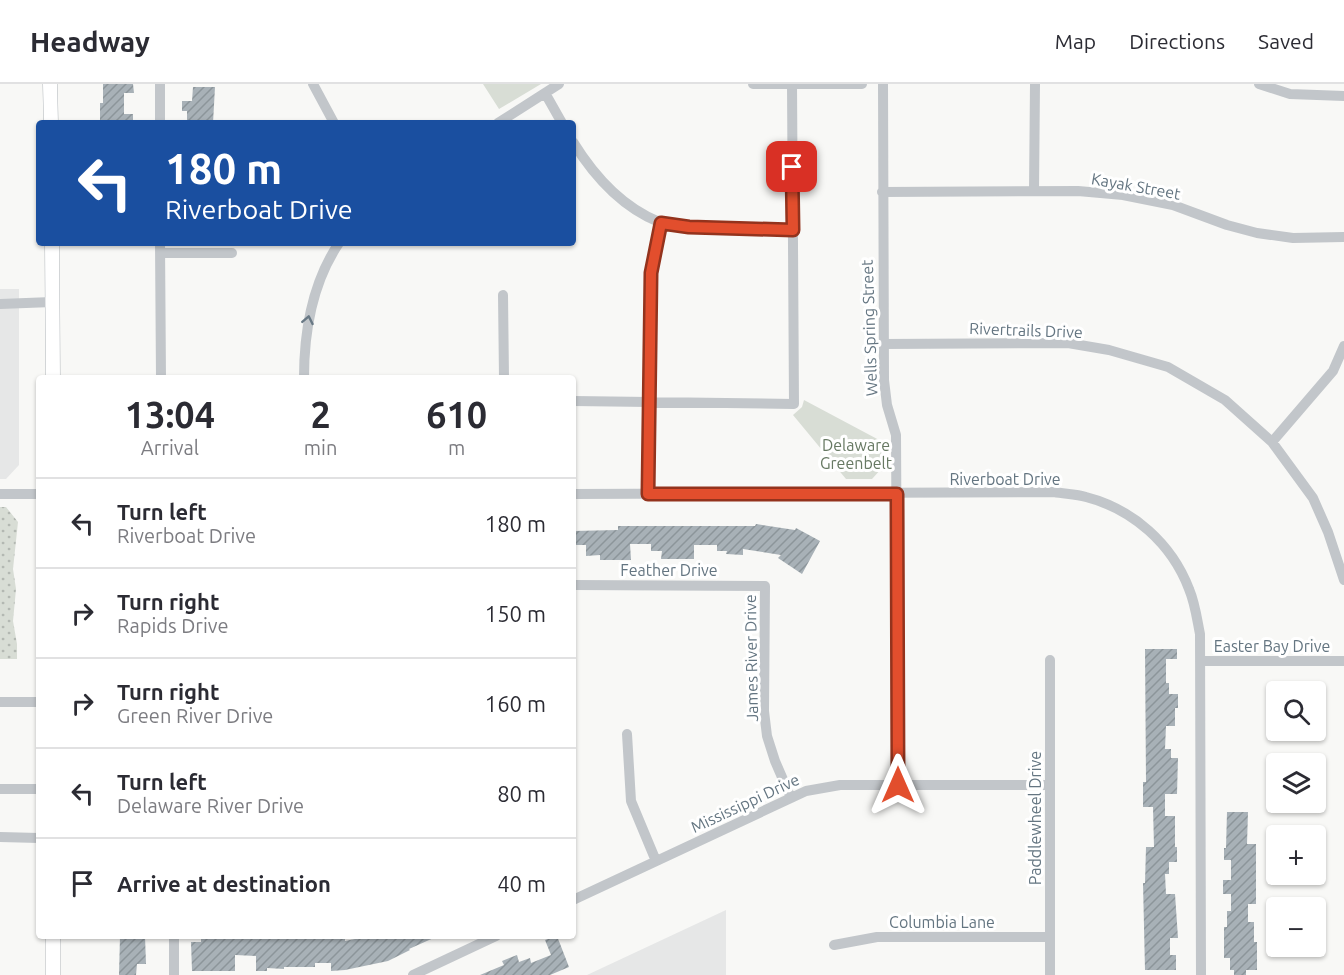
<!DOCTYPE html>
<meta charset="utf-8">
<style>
:root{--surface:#fff;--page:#f7f7f7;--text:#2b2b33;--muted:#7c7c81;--line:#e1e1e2}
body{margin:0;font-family:Ubuntu,sans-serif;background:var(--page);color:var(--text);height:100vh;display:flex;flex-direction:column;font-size:22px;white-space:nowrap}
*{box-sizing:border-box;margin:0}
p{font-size:20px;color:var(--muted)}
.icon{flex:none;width:33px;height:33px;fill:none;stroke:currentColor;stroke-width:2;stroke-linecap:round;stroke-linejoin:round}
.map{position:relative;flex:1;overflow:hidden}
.drawer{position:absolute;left:36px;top:291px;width:540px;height:564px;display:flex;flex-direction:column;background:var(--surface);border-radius:6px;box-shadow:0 2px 4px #0004}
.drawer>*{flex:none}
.guide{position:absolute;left:36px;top:36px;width:540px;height:126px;border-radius:6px;box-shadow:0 2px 4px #0004;background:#1a4fa0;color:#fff;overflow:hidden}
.controls{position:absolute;left:1266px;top:597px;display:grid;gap:12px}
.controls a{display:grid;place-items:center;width:60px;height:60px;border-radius:6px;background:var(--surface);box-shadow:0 2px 4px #0004;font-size:30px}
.pin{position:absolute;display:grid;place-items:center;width:51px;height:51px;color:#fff;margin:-26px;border-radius:12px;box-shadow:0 3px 9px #0006}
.me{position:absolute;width:66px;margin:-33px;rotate:0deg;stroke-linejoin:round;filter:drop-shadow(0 0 4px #0008)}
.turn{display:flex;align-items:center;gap:21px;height:126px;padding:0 30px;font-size:27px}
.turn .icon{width:78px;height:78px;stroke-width:2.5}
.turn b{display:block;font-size:42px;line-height:51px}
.eta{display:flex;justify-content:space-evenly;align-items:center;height:102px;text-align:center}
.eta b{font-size:36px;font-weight:600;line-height:42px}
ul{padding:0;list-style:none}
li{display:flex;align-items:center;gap:18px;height:90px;padding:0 30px;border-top:2px solid var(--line)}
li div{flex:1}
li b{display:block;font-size:22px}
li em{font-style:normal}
header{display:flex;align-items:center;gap:36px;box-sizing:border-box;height:84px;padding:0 30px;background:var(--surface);border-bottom:2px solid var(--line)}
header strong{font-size:28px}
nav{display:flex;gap:33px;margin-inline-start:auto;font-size:21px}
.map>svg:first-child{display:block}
</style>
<header>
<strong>Headway</strong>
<nav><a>Map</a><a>Directions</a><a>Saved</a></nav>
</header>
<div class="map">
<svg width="1344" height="891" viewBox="0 0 1344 891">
<defs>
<pattern id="grass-dots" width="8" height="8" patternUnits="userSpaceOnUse" patternTransform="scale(1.5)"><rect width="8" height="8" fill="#d8ddd5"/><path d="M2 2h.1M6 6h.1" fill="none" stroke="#b3b8b2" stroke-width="1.8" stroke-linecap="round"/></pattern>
<pattern id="building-hatch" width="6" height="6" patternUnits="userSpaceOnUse" patternTransform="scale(1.5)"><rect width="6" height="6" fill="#a8b1b7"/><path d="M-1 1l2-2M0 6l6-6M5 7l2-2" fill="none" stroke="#8c959a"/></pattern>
</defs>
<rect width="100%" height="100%" fill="#f8f8f6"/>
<path fill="#e6e7e7" d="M0,205H19V381L6,395H0Z
M726,826V891H587Z"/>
<path fill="url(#grass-dots)" d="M0,423H6L18,438L13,485L16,505L13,537L17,560V575H0Z"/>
<path fill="#d8ddd5" d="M483,0H541L499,25Z
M804,316L881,357L882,384L872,395H846L793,331L802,323Z"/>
<path fill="url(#building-hatch)" d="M103,0H133L134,9H124V30H133V39H100V19H103Z
M193,3H215L213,39H187V27H182V17H192Z
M756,440L795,446L796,444L820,457L802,490L778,474L781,471L743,465V471L726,470L727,467H717V461H694V475H661L662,467H651V460H630L631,476H600V471L586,472V461H573V447L618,446V442H755Z
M1145,565H1177V575H1166V599H1169V610H1178V624H1175V642H1166L1165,665H1171V674H1178L1177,710H1165V732H1175V763H1177V778H1169V790H1165L1166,810H1175L1178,854H1170V871H1176V886H1145L1143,799H1145L1146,763H1154L1153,723H1143V698H1146Z
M1227,728H1248L1247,760H1256V820H1248V838H1254V858H1257V886H1246V891H1234V886H1230V874H1224V843H1227V827H1231V810H1223V796H1231V776H1224V764H1226Z
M120,852H145L146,880H137L136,891H119Z
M201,852H345V857L370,852H438L409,865L410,866L388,877L345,886L331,887V879H315V883H284V885L267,884V887H256V872L235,871V887H192L191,858H201Z
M557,852L569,883L550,891H480L504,881L502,877L517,871L519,878L530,874L531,879L551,871L545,856Z"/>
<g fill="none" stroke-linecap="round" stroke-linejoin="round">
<defs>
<path id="major" d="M50,0L51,39
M52,159L53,294
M53,852V891"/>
</defs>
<use href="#major" stroke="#b3b8bc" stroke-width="15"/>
<path stroke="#babdc0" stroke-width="2" stroke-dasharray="3 3" stroke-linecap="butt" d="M872,365L877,363"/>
<path stroke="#c2c6ca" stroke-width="10" d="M160,0V39
M313,0L334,39
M753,0H862
M883,0L884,296L887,321L896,351L898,701
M1259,0L1290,10L1344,12
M545,9L562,39
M498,39L559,0
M573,58C594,92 622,123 659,138C674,144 694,143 710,143C738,144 765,145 793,145
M1034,107L1035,0
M882,108L1078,107L1123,111L1173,121L1227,141L1257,149L1293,154L1344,153
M160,159L161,294
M160,169H232
M503,211L504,294
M0,220L52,218
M883,260L1068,259L1109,266L1168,283L1225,316L1272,358L1313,414L1328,448L1344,496
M304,294C304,247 312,199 339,159
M573,317L794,320L792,0
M1272,358L1333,287L1344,262
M0,410H39
M573,410L1054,408C1065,410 1076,410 1086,413C1133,425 1172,460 1189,505C1195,519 1197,535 1200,550L1201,891
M648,410L651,189L661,139
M573,501L765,502L764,627L767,652L775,677L791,714
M1050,576V891
M1200,577H1344
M0,618H39
M627,650L631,717L656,777
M0,705H39
M0,753L39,754
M573,816L806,707L840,701H1050
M174,852V891
M834,861L877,853H1050
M413,891L496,852"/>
<use href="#major" stroke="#fff" stroke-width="14"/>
</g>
<defs><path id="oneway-chevron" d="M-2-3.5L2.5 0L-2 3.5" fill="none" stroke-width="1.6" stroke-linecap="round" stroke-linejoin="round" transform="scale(1.5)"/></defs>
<use stroke="#697985" href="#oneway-chevron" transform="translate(308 236) rotate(-79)"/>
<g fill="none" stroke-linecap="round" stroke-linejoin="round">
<defs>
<path id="route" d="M792,83L793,146L689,143L661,139L651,189L648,410H897L898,701"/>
</defs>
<use href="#route" stroke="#93331d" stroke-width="15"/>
<use href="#route" stroke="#e24e2d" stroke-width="10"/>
</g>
<g text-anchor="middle" stroke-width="6" stroke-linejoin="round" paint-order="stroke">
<g font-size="16" fill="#647581" stroke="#fff">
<text transform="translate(1136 102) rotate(10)" y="6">Kayak Street</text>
<text transform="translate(869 244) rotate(-92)" y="6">Wells Spring Street</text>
<text transform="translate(1026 246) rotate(2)" y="6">Rivertrails Drive</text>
<text x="1005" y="401">Riverboat Drive</text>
<text x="669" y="492">Feather Drive</text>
<text x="1272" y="568">Easter Bay Drive</text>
<text transform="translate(751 574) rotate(-91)" y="6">James River Drive</text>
<text transform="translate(745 719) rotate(-25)" y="6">Mississippi Drive</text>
<text transform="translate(1035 734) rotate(-90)" y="6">Paddlewheel Drive</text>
<text x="942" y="844">Columbia Lane</text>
</g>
<g font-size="16" fill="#677963" stroke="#fff">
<text x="856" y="367">Delaware<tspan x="856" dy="18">Greenbelt</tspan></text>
</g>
</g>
</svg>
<div class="controls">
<a><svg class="icon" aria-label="search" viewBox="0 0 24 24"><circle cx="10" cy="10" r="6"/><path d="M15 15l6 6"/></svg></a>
<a><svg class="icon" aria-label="layers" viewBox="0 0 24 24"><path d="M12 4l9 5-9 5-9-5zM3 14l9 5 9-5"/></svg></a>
<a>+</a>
<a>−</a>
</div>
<div class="pin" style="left:792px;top:83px;background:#d93025"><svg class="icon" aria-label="arrive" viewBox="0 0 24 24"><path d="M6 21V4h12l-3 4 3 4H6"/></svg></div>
<svg class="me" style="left:898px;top:701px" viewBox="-20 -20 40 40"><path d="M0-17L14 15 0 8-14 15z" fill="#e24e2d" stroke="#fff" stroke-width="4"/></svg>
<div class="guide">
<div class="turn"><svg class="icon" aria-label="left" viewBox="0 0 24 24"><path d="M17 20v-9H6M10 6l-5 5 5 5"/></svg><div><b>180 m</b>Riverboat Drive</div></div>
</div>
<section class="drawer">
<div class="eta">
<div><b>13:04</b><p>Arrival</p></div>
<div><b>2</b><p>min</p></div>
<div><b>610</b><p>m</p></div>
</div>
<ul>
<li><svg class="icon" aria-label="left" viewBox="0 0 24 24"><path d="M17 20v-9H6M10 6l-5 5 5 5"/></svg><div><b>Turn left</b><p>Riverboat Drive</p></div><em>180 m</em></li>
<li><svg class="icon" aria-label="right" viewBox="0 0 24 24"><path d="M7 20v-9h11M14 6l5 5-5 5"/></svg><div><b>Turn right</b><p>Rapids Drive</p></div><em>150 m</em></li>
<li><svg class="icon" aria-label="right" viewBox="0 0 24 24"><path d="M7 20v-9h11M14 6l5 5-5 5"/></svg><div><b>Turn right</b><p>Green River Drive</p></div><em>160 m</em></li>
<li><svg class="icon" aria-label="left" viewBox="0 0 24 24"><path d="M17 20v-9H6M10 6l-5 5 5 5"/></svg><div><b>Turn left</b><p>Delaware River Drive</p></div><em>80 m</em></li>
<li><svg class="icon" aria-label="arrive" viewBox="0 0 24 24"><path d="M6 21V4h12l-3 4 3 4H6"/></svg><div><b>Arrive at destination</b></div><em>40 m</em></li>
</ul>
</section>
</div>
